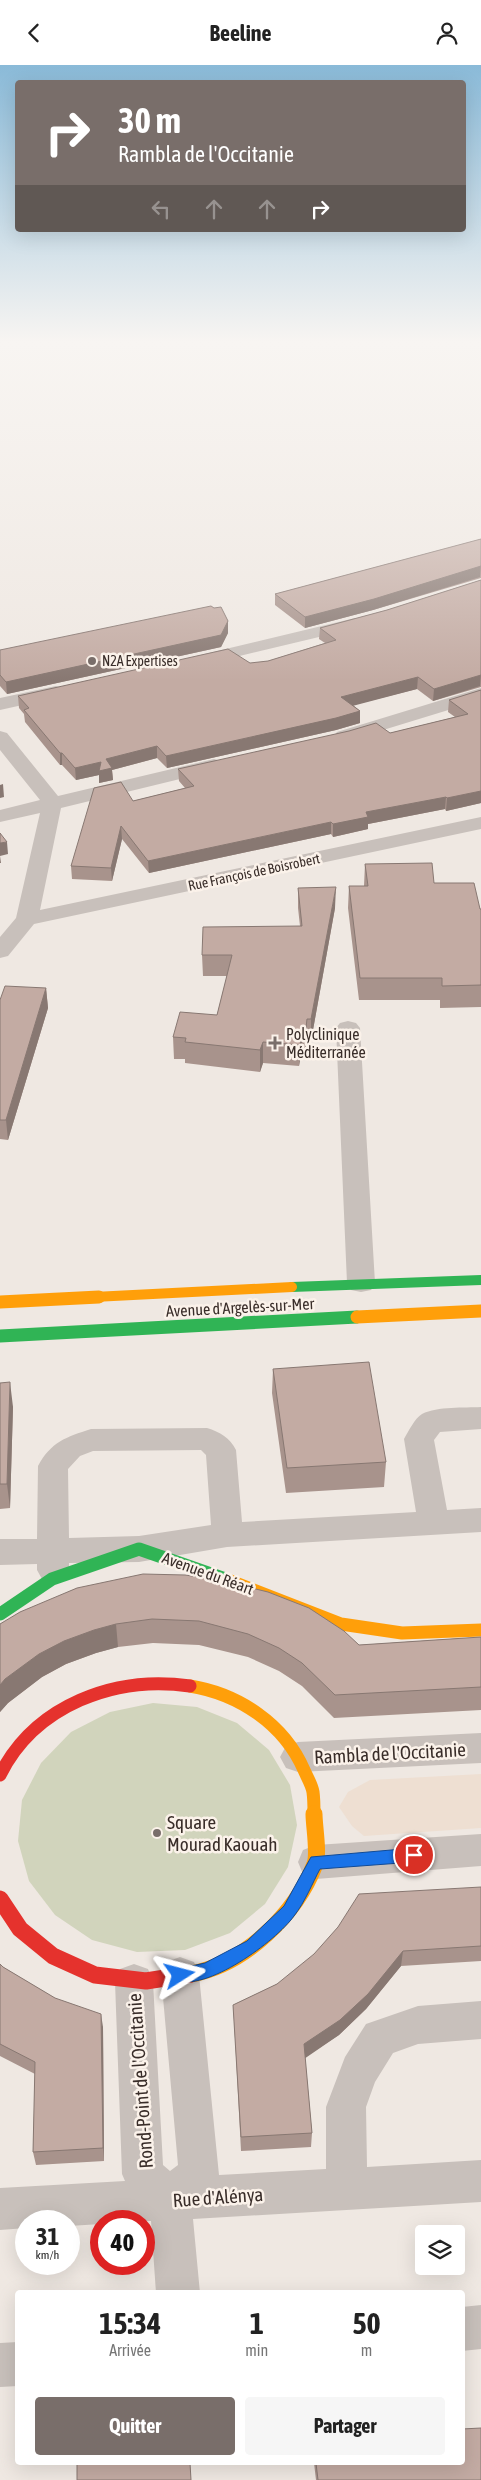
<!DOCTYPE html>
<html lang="fr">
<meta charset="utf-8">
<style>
:root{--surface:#fff;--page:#f6f6f6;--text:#222;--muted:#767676;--accent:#796e6a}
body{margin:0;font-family:"Asap Condensed",sans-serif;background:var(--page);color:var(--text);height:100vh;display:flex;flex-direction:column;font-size:19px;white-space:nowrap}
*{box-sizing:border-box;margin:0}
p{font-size:16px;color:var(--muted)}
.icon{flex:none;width:28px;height:28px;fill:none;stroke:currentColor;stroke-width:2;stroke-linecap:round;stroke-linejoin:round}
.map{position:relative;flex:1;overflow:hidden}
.sheet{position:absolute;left:15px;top:2225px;width:450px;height:175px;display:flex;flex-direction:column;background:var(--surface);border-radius:5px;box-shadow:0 5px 20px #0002}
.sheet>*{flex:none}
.hud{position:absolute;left:15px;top:15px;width:451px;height:152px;border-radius:5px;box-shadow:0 5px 20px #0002;background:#796e6a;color:#fff;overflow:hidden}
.controls{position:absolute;left:415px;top:2160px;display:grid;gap:10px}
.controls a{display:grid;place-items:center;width:50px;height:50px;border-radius:5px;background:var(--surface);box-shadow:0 5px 20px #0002;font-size:25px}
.speed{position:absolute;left:15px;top:2145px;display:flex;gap:10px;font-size:25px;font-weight:700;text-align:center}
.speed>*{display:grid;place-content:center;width:65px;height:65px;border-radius:50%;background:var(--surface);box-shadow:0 5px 20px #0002;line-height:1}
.speed small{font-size:12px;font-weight:400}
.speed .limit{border:8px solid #d22;background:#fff;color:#111}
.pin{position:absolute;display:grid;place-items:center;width:42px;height:42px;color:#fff;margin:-21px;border:2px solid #fff;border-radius:50%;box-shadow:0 1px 5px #0007}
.me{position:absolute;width:55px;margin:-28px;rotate:81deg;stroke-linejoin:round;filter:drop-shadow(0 0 4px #0008)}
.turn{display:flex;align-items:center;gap:18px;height:105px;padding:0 20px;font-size:22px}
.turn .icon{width:65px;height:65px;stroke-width:2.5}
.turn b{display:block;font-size:35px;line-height:42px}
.lanes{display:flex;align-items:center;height:48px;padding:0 20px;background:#0003;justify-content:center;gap:25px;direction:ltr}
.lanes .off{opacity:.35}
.eta{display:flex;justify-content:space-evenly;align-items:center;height:85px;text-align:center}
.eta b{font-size:30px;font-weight:700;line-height:35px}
.action{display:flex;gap:10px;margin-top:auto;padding:10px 20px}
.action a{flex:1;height:58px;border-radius:5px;background:var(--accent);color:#fff;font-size:20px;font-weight:700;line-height:58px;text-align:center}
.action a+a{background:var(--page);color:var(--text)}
header{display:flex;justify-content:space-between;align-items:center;height:65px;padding:0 20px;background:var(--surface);font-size:22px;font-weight:700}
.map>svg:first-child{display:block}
</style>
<header><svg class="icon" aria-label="back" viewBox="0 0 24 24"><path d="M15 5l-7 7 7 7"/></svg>Beeline<svg class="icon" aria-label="person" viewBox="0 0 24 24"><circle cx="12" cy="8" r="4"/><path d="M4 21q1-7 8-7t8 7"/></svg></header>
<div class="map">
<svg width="481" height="2415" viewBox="0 0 481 2415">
<rect width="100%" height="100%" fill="#efe8e2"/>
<path fill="#d1d4bc" d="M153,1638L197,1642L237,1658L269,1685L290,1720L297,1760L288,1802L265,1839L230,1868L185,1885L137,1887L92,1875L55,1850L29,1816L18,1776L22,1735L41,1698L71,1667L110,1647Z"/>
<path fill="#eedfd2" d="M481,1709V1763L364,1771L352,1761L339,1742L348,1727L370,1715Z"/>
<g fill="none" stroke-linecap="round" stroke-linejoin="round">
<path fill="#c8c0bb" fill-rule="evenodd" d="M355,553L361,554L364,558L361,562L198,601L192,600L189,596L192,592Z
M56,621L63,623L65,627L63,631L0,645V633Z
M481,623V635L344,677L337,675L334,671L337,667Z
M0,666L7,668L58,731L214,694L221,696L224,700L221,704L61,743L40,845L481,752V764L34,859L8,891L0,893V872L16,853L40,748L0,757V745L40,735L0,685Z
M348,956L356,958L360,963L375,1218L371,1225L361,1227L351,1225L347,1218L336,963L340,958Z
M481,1342V1364L440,1367L434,1375L447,1445L481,1443V1467L227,1482L139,1497L69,1498V1505L64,1514L53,1518L42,1514L37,1505V1499L0,1500V1474H37L38,1401C51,1377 66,1372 91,1364L207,1363C220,1367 230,1373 236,1385L242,1457L416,1447L404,1374C408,1367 415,1353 422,1349C438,1341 464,1343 481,1342ZM201,1385L206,1390L211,1460L139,1471L69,1473L68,1404L80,1391L93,1386Z
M481,1668V1698L298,1707L286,1703L280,1692L286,1681L298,1677Z
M481,1769V1801L316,1814L303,1809L298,1797L303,1785L316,1780Z
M180,1892L194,1897L199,1910L219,2110L326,2104V2042L345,1992L366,1959L418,1941L481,1936V1974L418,1979L393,1988L375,2017L366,2042L367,2102L481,2095V2137L193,2154L200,2228H156L151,2156H101V2159L69,2161V2156H26V2163L0,2165V2123L125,2116L122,2109L115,1917L120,1904L134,1899L148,1904L153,1917L163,2100L170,2106L178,2100L161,1910L166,1897Z
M481,2240V2284L462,2286V2242Z
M18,2277V2321L0,2322V2278Z"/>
<path stroke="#30b455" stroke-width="10" d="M292,1222L481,1215"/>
<path stroke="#30b455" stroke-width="13" d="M0,1271L357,1252
M0,1549L52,1514L139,1484L228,1515"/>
<path stroke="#ff9f0a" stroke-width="10" d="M74,1233L292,1222"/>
<path stroke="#ff9f0a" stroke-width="13" d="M0,1237L99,1232
M357,1252L481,1246
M228,1515L341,1559L402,1568L481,1565
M190,1621C239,1629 284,1659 304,1705C307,1712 312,1720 313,1727C314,1734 314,1743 314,1750"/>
<path stroke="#ff9f0a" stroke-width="17" d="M191,1909C245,1899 296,1849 315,1799C319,1788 314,1761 314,1749"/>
<path stroke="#e5322d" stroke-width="13" d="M0,1710C35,1640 115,1610 190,1621"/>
<path stroke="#e5322d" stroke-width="17" d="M0,1834L20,1864L53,1891L95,1910L146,1916L191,1909"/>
</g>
<path fill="#a8938c" d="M481,474V513L373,545L305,563L275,540V529Z
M481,515V622L433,636L417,624L353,640L360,646V658L336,665L167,703L157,693L112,705L113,715L99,718V710L76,715L62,700H60L25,657L24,649L19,643L18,631L268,596L325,578L319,574L320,563L387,545Z
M228,556V568L221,582L7,629L0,621V585Z
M481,625V738L446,746L445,744L368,759V764L333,772L331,769L149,808L122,774L112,816L72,814L71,801L133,736L185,723L179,716L178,704L390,668L455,652L448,647L449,635Z
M365,799L434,818L480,844H481V942L440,943V935H359L348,843L349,821H364Z
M298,823L335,843L311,976L307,975L305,984H302L299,1001L263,998L260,1007L185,998V994H174L173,972L217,950L227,911H203L202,890L300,861L298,843Z
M46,923L48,943L8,1075L0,1074V935Z
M273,1304L386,1397L384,1422L286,1428L272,1328Z
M0,1318L13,1342L10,1443L0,1444Z
M77,1523L359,1580L481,1572V1645L334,1653L302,1621L279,1606L248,1592L199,1580L153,1578L118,1582L96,1588L66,1599L42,1612L8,1638L0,1647V1559Z
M481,1822V1896L401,1901L366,1944L339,1970L305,1992L312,2068L311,2082L241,2086L234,1955L233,1940Z
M0,1899L3,1902L103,1962L104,2096L36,2100L33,2087L35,2009L0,1991Z
M314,2398H462L481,2415H316Z"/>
<path fill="#887872" d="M481,501L480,512L373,545L305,563V552Z
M228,556V568L221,582L7,629L6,617Z
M481,610L480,621L433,636L434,624Z
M418,612L417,624L341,644V632Z
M360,646V658L336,665L167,703L166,691Z
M157,681V693L112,705L113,715L99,718V710L76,715L75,703L101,697L106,694Z
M60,688H62V700H60Z
M3,719L4,732L0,733V720Z
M481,726V738L446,746L447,733Z
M446,732L445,744L368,759V764L333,772V759L366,747Z
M331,757V769L149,808L148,796Z
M121,761L122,774L112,816L111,803Z
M7,777L8,789L0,791L1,798H0V778Z
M336,822L335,843L311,976V954Z
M46,923L48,943L8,1075L6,1055Z
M307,954V975L305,984L306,963Z
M303,962L302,984L299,1001L300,980Z
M263,977V998L260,1007V985Z
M10,1317L13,1342L10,1443L7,1419Z
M116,1559L118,1582L96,1588L66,1599L42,1612L8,1638L0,1647V1620L5,1614L39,1589L64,1576L94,1565Z
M403,1886L401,1901L366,1944L339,1970L304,1994V1979Z
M101,1949L103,1962L104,2096L103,2083Z"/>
<path fill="#c3aba3" stroke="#887872" d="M481,474V501L374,534L305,552L275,529Z
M481,515V610L434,624L418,612L341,632L360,646L336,653L166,691L157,681L106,694L112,703L99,706L101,697L75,703L62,688H60L24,645L29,643L18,631L228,584L250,598L268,596L336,575L320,563L387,545Z
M211,541L214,543L221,542L228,556L221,570L6,617L0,610V585Z
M481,625V726L447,733L446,732L366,747L368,752L333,759L331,757L148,796L121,761L111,803L71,801L94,723L121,717L133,736L194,721L178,704L349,666L376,658L390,668L468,649L449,635Z
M0,768L7,777L0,778Z
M432,798L434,818H474L480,844H481V920L442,921V913H360L349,821H368L365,799Z
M336,822L311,954H307L306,963L303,962L300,980L263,977L260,985L185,977L186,973L173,972L180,947L217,950L232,890H202L203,862L302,861L298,823Z
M5,921L46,923L6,1055H0V935Z
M369,1297L386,1397L287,1403L273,1304Z
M10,1317L7,1419H0V1318Z
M143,1509L185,1510L219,1515L268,1527L309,1543L344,1566L359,1580L481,1572V1622L335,1630L302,1598L279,1583L248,1569L199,1556L152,1554L116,1559L94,1565L64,1576L39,1589L5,1614L0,1620V1559L20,1547L77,1523Z
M481,1822V1881L403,1886L368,1929L340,1955L304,1979L312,2068L241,2072L233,1940L277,1919L314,1889L338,1862L359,1829Z
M0,1899L3,1902L55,1933L101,1949L103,2083L33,2087L35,1997L0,1979Z
M481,2363V2415H318L316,2398H462V2364Z
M77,2398H190L191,2415H77Z"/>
<linearGradient id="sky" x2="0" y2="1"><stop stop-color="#8abad8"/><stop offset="0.45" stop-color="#f8f5f2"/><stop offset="1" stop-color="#f8f5f2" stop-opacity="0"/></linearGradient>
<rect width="481" height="616" fill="url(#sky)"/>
<path fill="#1a73e8" stroke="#114b97" d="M414,1783L419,1785L421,1790L419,1795L414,1797L320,1804C312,1819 305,1837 294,1851C276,1876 206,1928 174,1915L172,1910L174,1905L205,1898L247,1876L284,1841L311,1792Z"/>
<g fill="#796e6a" stroke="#fbf2ea" stroke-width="2">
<circle cx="92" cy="596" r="5"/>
<path d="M272.5 970.5h5v5h5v5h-5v5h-5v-5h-5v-5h5z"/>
<circle cx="157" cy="1768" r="5"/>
</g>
<g text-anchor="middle" stroke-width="5" stroke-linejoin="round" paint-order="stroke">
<g font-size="14" fill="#392d29" stroke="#fbf2ea" text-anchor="start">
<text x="102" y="601">N2A Expertises</text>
</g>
<g font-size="14" fill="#392d29" stroke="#fbf2ea">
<text transform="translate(254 807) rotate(-12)" y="5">Rue François de Boisrobert</text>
</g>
<g font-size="16" fill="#392d29" stroke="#fbf2ea" text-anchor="start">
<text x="286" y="975">Polyclinique<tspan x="286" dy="18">Méditerranée</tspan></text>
</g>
<g font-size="16" fill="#392d29" stroke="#fbf2ea">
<text transform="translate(240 1242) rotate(-3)" y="6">Avenue d'Argelès-sur-Mer</text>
<text transform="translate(208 1508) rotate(20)" y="6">Avenue du Réart</text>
</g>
<g font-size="19" fill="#392d29" stroke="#fbf2ea">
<text transform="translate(390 1688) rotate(-3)" y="7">Rambla de l'Occitanie</text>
<text transform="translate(140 2016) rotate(-94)" y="7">Rond-Point de l'Occitanie</text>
<text transform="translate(218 2132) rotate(-4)" y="7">Rue d'Alénya</text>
</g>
<g font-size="19" fill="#392d29" stroke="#fbf2ea" text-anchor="start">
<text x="167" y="1764">Square<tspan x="167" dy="22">Mourad Kaouah</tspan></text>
</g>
</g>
</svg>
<div class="controls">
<a><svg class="icon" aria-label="layers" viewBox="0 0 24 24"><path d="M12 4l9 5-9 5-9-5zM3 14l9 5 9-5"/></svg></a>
</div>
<div class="speed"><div>31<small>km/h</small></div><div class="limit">40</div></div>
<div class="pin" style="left:414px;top:1790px;background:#d93025"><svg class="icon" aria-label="arrive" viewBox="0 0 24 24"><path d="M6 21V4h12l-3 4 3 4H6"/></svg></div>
<svg class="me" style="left:180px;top:1910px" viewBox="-20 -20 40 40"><path d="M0-17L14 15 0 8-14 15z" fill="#1a73e8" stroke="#fff" stroke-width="4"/></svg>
<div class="hud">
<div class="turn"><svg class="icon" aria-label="right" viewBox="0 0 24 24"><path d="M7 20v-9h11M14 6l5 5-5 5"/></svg><div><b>30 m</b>Rambla de l'Occitanie</div></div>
<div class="lanes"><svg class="icon off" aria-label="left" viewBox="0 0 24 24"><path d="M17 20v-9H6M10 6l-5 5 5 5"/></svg><svg class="icon off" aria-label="ahead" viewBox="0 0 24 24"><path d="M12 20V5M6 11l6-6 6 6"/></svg><svg class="icon off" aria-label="ahead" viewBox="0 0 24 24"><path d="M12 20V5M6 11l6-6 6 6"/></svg><svg class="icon" aria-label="right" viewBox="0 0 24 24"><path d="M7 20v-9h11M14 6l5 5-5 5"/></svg></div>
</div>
<section class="sheet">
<div class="eta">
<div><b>15:34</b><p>Arrivée</p></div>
<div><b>1</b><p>min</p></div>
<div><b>50</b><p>m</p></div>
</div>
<div class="action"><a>Quitter</a><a>Partager</a></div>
</section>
</div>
